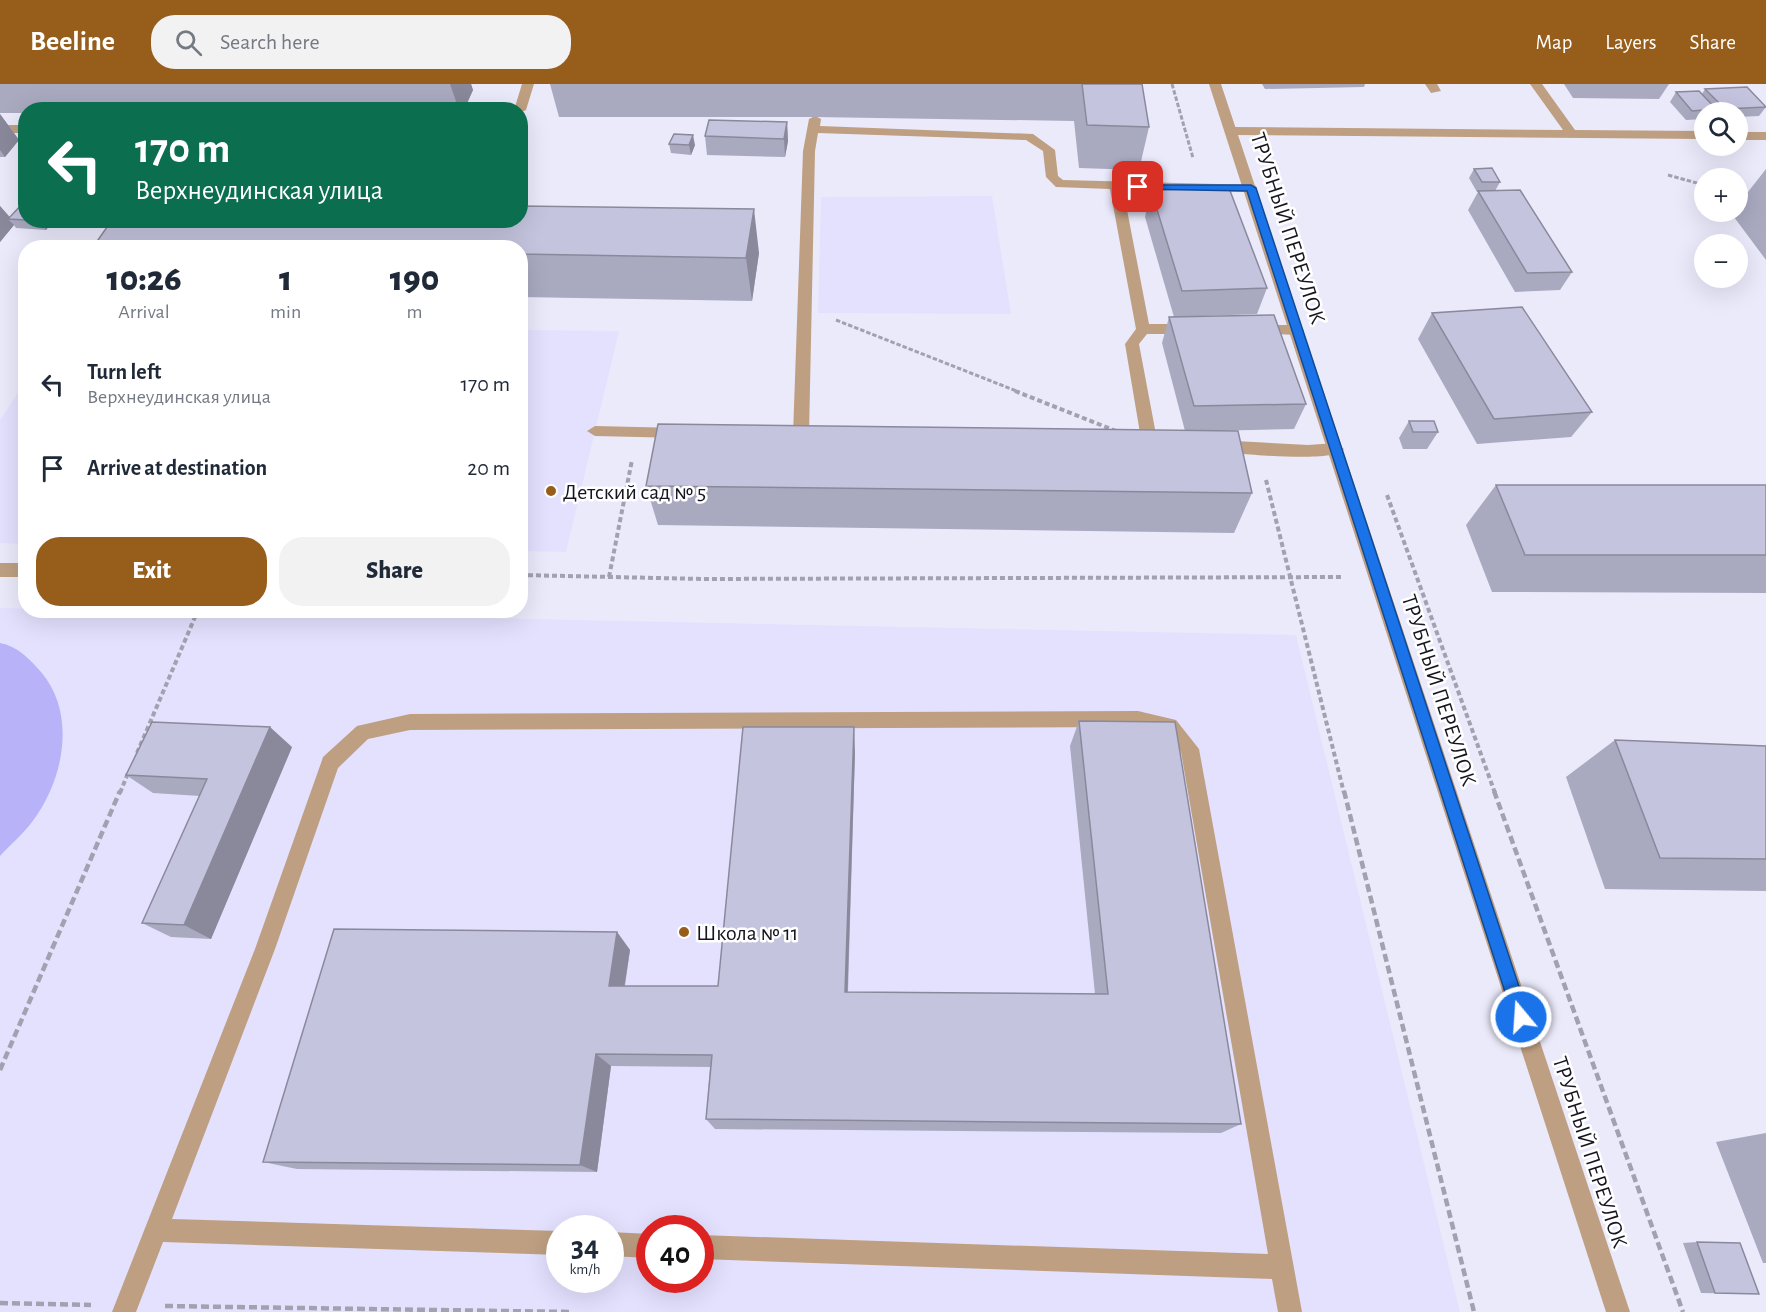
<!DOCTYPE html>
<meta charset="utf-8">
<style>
:root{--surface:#fff;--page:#f2f2f3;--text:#1f2937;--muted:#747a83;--accent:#975d1b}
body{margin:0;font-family:"Alegreya Sans",sans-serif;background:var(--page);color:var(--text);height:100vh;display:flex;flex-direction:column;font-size:22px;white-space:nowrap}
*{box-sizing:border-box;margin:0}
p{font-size:20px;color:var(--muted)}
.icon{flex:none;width:33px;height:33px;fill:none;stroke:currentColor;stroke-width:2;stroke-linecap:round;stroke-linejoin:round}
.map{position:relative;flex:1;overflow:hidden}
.details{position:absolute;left:18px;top:156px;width:510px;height:378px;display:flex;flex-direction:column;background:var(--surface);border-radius:24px;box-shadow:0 6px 24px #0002}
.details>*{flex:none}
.guide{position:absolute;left:18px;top:18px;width:510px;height:126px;border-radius:24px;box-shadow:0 6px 24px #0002;background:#0b6e4f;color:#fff;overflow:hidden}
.fabs{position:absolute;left:1694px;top:18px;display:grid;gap:12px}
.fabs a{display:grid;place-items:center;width:54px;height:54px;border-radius:50%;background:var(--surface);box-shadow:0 6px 24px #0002;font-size:30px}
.speed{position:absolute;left:546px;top:1131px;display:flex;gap:12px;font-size:30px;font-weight:700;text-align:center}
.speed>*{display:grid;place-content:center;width:78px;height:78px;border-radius:50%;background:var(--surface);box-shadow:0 6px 24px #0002;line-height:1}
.speed small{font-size:15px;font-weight:400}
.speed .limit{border:9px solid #d22;background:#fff;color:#111}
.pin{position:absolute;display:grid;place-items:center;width:51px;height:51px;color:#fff;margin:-26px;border-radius:12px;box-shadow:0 3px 9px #0006}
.me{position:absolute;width:66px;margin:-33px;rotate:342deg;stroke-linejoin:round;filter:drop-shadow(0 0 4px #0008)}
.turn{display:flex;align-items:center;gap:21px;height:126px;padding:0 18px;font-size:27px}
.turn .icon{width:78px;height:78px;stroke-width:2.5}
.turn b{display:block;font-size:42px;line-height:51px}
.eta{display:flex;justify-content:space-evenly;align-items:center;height:102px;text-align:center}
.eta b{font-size:36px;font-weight:800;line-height:42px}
.cta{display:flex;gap:12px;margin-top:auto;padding:12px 18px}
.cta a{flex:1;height:69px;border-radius:24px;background:var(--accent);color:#fff;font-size:24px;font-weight:800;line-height:69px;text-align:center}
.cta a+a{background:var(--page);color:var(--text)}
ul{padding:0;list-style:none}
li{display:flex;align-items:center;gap:18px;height:84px;padding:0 18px}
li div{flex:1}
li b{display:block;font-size:22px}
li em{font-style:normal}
header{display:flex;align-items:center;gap:36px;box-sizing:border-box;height:84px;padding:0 30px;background:var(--accent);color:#fff}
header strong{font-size:28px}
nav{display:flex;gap:33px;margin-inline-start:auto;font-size:21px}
.search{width:420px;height:54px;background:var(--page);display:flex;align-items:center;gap:15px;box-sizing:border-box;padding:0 21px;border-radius:24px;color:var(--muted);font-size:22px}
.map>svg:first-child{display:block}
</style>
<header>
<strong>Beeline</strong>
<div class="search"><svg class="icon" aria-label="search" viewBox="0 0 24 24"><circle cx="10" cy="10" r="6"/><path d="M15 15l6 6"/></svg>Search here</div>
<nav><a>Map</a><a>Layers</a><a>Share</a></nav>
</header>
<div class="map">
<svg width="1766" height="1228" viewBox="0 0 1766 1228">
<rect width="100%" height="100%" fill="#ebeafb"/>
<path fill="#e3e1fe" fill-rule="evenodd" d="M992,112L1011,230L818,229L821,113Z
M521,246L619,247L566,468L521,467Z
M25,298V460L0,459V336Z
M0,524L1296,551L1460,1228H0ZM560,1144H610V1196H560ZM650,1144H700V1196H650Z"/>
<path fill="#b8b3f9" d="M0,559C17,562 30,575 41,588C77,630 64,696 32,738C23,750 10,761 0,772Z"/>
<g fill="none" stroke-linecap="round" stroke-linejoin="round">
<path stroke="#a2a1b0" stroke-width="3" stroke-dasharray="4.5 2" stroke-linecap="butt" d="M1172,0L1193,74
M1668,91L1704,101
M1737,111L1748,114
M836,236L1019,308"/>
<path stroke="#a2a1b0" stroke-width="4" stroke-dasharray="5 3" stroke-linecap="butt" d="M1015,307L1116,347
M1266,396L1344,709
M1387,411L1495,709
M520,491L703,495L1342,493
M609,493L632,376
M137,669L198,526
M120,709L128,689"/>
<path stroke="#a2a1b0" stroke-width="4.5" stroke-dasharray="8 4" stroke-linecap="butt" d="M1344,707L1474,1228
M1494,707L1683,1228
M0,986L120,707
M0,1219L91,1221
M165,1222L572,1228"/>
<path fill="#be9f82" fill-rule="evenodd" d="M522,0H534L526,26L520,29V26H514Z
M1425,0H1437L1441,7L1431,9Z
M1530,0H1542L1575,46L1704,47V55L1232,51L1226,47L1232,43L1563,46Z
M815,32L821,35L820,42L1033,50L1055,66L1058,92L1063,96L1255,101L1257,104L1251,108L1123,105L1149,240H1189L1196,245L1189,250H1147L1139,260L1158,361L1155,365H1145L1142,361L1125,260L1136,245L1110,105L1056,103L1046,93L1043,67L1026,56L818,49L815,67L809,351L801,356L796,355L793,351L803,67L809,35Z
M0,41H26V49H0Z
M1737,48H1766V56H1737Z
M1255,241H1297L1304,246L1297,251L1250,249L1248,246Z
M1138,627L1176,636L1199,665L1302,1228H1278L1272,1195L700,1175V1151L1268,1170L1181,668L1164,649L1138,643L410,646L368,655L338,684L275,865L172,1135L560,1147V1171L163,1158L136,1228H112L255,865L321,679L323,673L357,642L410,630Z
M610,1148L650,1150V1174L610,1172Z"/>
<path fill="#be9f82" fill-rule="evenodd" d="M595,342L680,344L688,349L680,354L595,352L587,347Z
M1217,356L1308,361L1336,359L1344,365C1335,380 1237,369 1217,368L1209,362Z
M0,479H26V493H0Z"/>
<path fill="#be9f82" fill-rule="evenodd" d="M1209,0H1221L1630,1228H1606Z"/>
</g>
<path fill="#a9a9c0" d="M0,0H471L473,6L464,26H26V29H0Z
M550,0H1142L1149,43L1139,86L1079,84L1074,37L815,33H559Z
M1262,0H1365L1364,3L1265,5Z
M1564,0H1669L1659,15L1573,14Z
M1705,5L1766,23L1759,32L1737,33V28H1704V35L1686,36L1670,18L1676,8L1702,10Z
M0,30L19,56L5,73H0Z
M787,38L788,57L785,73L707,71L705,52Z
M669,60L695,61L691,71L671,69Z
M1474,85L1500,98L1495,107L1572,188L1560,206L1515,208L1468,126L1478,108H1477L1469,94Z
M1766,85V176L1731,129L1732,128H1737V122Z
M1151,106L1267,204L1257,230L1174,233L1145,133Z
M26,116V136H54L46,146L16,144L14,141L0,158V122L10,133Z
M520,164L759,169L752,217L520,213Z
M1432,229L1592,328L1571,353L1477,360L1418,255Z
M1169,233L1306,320L1294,345L1207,347L1252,409L1234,449L658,441L646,402L1185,347L1162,259Z
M1409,337L1438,348L1427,365H1403L1399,354Z
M1496,401H1766V509L1492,508L1466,441Z
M1079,637L1241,1040L1221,1049L715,1045L706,1035L710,983L611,982L597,1088L297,1085L263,1078L617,848L630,866L625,902H718L855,668L848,908L1095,910L1070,662Z
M1615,656L1766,662V807L1605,805L1566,693Z
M292,663L211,855L171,853L142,839L200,712L153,709L126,691Z
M1766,1049V1179H1763L1716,1058Z
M1697,1158L1759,1210L1701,1209L1683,1159Z"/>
<path fill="#8a899c" d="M450,0H471L473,6L464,26H459Z
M0,30L19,56L5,73L0,66Z
M787,38L788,57L785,73L784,55Z
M693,51L695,61L691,71L689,61Z
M0,122L11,135H8L14,141L0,158Z
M754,125L759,169L752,217L746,174Z
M39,136H54L46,146Z
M270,643L292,663L211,855L184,841Z
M854,643L855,668L847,923L845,908Z
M617,848L630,866L622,917L609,902Z
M596,970L611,982L597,1088L580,1081Z"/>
<path fill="#c5c4df" stroke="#8a899c" stroke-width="1.5" d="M1082,0H1142L1149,43L1087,41Z
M1747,3L1766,23L1725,25L1705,5Z
M1699,7L1716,25L1692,27L1676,8Z
M709,36L787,38L784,55L705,52Z
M674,50L693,51L689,61L669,60Z
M1492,84L1500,98H1482L1474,85Z
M1229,104L1267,204L1182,207L1151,106Z
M1520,106L1572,188L1527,189L1478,107Z
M26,116V136L8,135Z
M520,122L754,125L746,174L520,170V164L93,163L112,136H520Z
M1522,223L1592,328L1494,335L1432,229Z
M1274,231L1306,320L1194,322L1169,233Z
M1409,337H1434L1438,348H1413Z
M658,340L1238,347L1252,409L646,402Z
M1496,401H1766V471H1525Z
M1079,637L1175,638L1241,1040L706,1035L712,971L596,970L580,1081L263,1078L334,845L617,848L609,902H718L743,643H854L845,908L1108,910Z
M152,638L270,643L184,841L142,839L207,695L126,691Z
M1615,656L1766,662V775L1660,774Z
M1697,1158L1740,1159L1759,1210L1715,1209Z"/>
<path fill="#1a73e8" stroke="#114b97" stroke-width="1.5" d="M1134,101H1251L1256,104L1529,933L1527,939L1521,941L1516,939L1513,933L1247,107L1138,105H1134Z"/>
<g fill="#975d1b" stroke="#fff" stroke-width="2">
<circle cx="551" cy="407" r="6"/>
<circle cx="684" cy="848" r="6"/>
</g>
<g text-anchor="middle" stroke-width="5" stroke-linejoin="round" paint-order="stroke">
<g font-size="22" fill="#16151f" stroke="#fff">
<text transform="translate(1289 144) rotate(72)" y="8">ТРУБНЫЙ ПЕРЕУЛОК</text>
<text transform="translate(1440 606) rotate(72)" y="8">ТРУБНЫЙ ПЕРЕУЛОК</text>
<text transform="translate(1591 1068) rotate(72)" y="8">ТРУБНЫЙ ПЕРЕУЛОК</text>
</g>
<g font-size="22" fill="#16151f" stroke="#fff" text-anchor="start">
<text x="563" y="415">Детский сад № 5</text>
<text x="696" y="856">Школа № 11</text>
</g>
</g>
</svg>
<div class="fabs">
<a><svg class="icon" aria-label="search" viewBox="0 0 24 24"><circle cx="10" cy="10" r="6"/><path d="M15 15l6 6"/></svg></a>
<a>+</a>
<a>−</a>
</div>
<div class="speed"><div>34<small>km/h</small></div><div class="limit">40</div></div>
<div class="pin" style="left:1138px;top:103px;background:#d93025"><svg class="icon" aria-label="arrive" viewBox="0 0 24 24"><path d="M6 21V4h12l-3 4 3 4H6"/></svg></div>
<svg class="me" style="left:1521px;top:933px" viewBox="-20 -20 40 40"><circle r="17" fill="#1a73e8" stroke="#fff" stroke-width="3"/><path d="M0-11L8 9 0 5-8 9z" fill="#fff"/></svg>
<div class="guide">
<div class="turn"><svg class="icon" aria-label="left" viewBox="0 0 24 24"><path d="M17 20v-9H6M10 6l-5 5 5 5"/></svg><div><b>170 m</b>Верхнеудинская улица</div></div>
</div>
<section class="details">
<div class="eta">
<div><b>10:26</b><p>Arrival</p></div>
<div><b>1</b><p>min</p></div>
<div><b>190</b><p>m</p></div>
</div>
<ul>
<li><svg class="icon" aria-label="left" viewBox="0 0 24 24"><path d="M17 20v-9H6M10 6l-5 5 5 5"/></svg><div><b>Turn left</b><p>Верхнеудинская улица</p></div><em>170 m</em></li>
<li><svg class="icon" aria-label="arrive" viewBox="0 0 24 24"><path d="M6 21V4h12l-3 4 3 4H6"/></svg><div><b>Arrive at destination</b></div><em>20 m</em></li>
</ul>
<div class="cta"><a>Exit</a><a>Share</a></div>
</section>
</div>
